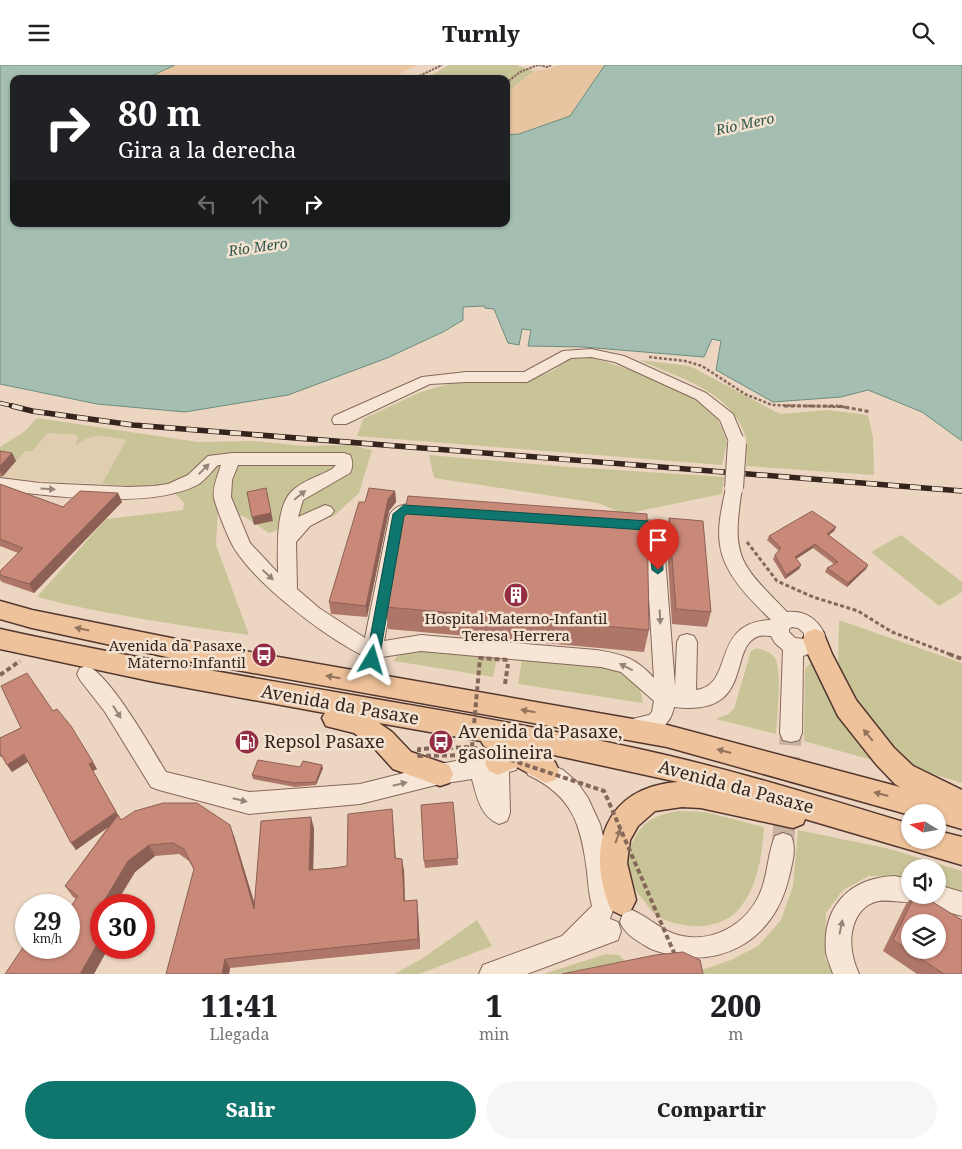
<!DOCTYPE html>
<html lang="es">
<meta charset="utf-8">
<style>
:root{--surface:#fff;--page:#f6f6f6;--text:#202124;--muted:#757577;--accent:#0f766e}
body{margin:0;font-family:"Noto Serif",serif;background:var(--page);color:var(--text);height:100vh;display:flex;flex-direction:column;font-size:19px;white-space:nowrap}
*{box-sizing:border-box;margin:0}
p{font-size:16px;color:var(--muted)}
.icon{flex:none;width:28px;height:28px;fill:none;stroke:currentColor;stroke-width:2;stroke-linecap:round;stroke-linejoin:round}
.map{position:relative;height:909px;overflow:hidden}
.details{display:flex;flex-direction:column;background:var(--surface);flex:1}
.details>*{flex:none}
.top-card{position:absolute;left:10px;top:10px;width:500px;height:152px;border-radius:10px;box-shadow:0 1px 4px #0004;background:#202124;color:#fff;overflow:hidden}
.needle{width:32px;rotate:281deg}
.buttons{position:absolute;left:901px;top:739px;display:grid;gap:10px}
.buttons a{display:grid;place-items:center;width:45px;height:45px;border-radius:50%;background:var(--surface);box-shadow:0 1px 4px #0004;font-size:25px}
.speed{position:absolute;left:15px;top:829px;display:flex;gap:10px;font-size:25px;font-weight:700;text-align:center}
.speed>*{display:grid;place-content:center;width:65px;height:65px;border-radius:50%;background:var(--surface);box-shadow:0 1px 4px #0004;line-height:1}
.speed small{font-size:12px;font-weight:400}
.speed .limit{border:8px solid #d22;background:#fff;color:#111}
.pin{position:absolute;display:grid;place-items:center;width:42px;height:42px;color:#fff;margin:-51px -21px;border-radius:50% 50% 50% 0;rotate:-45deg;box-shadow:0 0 5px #0007}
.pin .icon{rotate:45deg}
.me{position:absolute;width:55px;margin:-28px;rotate:7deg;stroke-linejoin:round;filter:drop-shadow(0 0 4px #0008)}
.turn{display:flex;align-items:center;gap:18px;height:105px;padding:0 25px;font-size:22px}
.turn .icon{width:65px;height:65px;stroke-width:2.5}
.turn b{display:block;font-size:35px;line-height:42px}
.lanes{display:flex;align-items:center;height:48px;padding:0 25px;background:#0003;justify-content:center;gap:25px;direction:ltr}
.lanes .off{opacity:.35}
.eta{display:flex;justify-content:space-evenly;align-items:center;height:85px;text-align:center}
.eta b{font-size:30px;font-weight:800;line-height:35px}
.primary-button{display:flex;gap:10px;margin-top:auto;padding:10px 25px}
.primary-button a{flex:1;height:58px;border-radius:30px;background:var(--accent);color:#fff;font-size:20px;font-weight:800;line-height:58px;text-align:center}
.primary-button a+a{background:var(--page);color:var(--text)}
header{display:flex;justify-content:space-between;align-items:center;height:65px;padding:0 25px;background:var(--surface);font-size:22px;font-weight:800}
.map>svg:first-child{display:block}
</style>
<header><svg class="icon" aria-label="menu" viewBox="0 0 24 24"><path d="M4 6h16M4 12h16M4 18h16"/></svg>Turnly<svg class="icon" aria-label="search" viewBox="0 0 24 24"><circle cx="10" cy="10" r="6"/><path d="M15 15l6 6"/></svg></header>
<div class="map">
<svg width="962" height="909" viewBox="0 0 962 909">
<rect width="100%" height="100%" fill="#ecd6c2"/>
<path fill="#e1ceb0" d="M48,368L79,370L76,380L86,372H103L126,375L102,419L1,414L25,386H32Z"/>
<path fill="#c9c497" d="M449,0H516L534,6L506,29V14H425Z
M590,292L637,307L693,333L716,351L727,376L722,400L357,371L363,354L421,327L455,317L528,316L552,306L570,294Z
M639,295L690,301L780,349L828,345L868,350L873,372L874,410L746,401C746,392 748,379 745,370C731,326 677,312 639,295Z
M37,353L198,377L253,376L305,381L351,380L372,385L359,428L334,451L296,458L269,468L245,452L218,443L216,480L249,570C178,560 107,550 37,532L106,454L183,445L184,438L171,424L102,419L126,375C105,372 93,367 76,380L78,370L48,368L32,386H25L16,396L0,393V382L25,366Z
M429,390L557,401L724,412L722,429L624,449L598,438L434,413Z
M901,470L962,517V527L939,541L871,487Z
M839,555L962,598V718L908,701L871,662L838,599Z
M757,583C764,585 773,588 776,595C782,610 777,651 776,669L716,654L728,649L734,644L751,586Z
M412,585L497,592L493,612L394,596L396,592Z
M522,594L608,603C625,608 642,618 643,638L518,619Z
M813,595L873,693L872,695L804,676L805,604Z
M678,746L705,747L764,762C762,791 758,821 739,844C720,867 677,865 655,849C651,846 648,841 645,837C627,817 620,797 635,772C646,754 657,750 678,746Z
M798,765L890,784L962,806V827L938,819V802H910V811H869L843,825L826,848L825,893L833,909H696L695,907L731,895L758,881L781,855L793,821Z
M477,855L492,881L419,909H394L420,895Z
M606,889L619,890L626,897L610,909H543Z"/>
<path fill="#e7c5a0" d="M175,0H417L389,14H145Z
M558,0H605L570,51L519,69L506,70V29L534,6L548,4Z"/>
<path fill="#a4bfb1" stroke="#6c8c7d" d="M0,0H175L145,14H14V159H506V70L519,69L570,51L605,0H962V376L922,347L868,325L841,332L773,337L716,305L721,276L712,274L704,292L584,282L528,281L531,265L522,264L519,280L508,278L494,244L485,243L484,241L463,242V255L445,266L387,293L288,330L185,347L97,339L0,319Z"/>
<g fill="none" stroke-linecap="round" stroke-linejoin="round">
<path stroke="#c7b2a1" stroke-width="22" stroke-dasharray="22 11" stroke-linecap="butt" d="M783,779L791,668"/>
<defs>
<path id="minor" d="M591,284L624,291L706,328L733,349L745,378L743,382L737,383L731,382L720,355L696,334L615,297L591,292L571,293L527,317H466L430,319L346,359H334L332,355L334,351L422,312L466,307H524L563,286Z
M232,388H344L350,390C353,396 353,402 350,408L303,435L298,452L325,440L331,442L334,446L331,450L310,461L296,477L297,524L319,543L365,573L390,449C399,435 421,438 435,442L438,446L435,450L429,452H407L384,576L421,570L596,585C622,589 636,593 654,613L645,469L643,467L618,463L615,459L618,455L624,453L654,456L663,467L675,621L677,577L680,571L687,569L694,571L697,577L696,625C736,620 709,557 771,555C751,535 724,510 720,480C717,461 722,442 726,423L728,419L734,417L740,419L742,423C731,493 739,498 787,547C805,545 818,554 825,570L819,585L803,591L802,668L799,675L791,677L783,675L780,668L783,585L775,578L771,571C767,571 763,570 759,571C726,582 757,652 674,642C670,665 645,677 624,670L621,663L624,656L649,650L652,647L654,636L621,607L601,602L421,586L382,592L381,619L378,625L371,628L364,625L361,619L362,590C324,571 259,521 236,486C229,476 217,445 214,433C212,423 218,410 221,400H218C212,406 206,414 199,419C153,445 52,431 0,425V413L40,418L128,422L154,421L168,419L188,410L208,391ZM238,400H336L332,404C320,411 301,416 291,427C275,444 278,486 278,508L250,478L231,432L232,415ZM792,562L798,563L804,568V574L795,573L789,567V564Z
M87,601C109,608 152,684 166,707L249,727L360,719L440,699L498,688H508L516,691L519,698L516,705L509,707L510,748L507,756L499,759C480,751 477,732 472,714L440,719L360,739L249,749L159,725L151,722L105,647L80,615L77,609L80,603Z
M536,693L563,705L577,717L588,733L600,759L610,799L615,839L610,854L618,857L621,866L618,875L527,909H479L483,900L562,871L592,841C589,830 588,818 587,806C581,760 573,731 528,710L525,703L528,696Z
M783,768L791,771C797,784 792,799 789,812C774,878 715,909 651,884C639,877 625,870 620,857L623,848L632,845C646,851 658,862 672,868C709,882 749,860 762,823C768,806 768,788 775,771Z
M894,811L910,814V830H938V820L962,827V851L919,839L918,835C905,840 893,834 879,836C856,840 849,866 852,886C853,894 856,902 859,909H833C831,902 827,894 826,887C822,841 850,813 894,811Z"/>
<path id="major" d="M0,536L32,545L181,575L667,660L900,722L895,719L876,699L838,651L808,589L803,574L807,567L815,564L823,567L832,589L856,635L894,683L913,701L962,725V764L938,757V748H910V750L667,682L181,595L32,563L0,554Z
M0,564C212,611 427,638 639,684C731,704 820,732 910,759V775H938V766L962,772V800L805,754L803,759L793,763L701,743L682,742L655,746L638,761L630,775L627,798L636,835L631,845L621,850L611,845C585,784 604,722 678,717L540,687L555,697L559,706L555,715L546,718L517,702L498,710L489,706L485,698L489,690L494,687L484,681L481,676L379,658L392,667L411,687L449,700L453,709L449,718L440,721L393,704L374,683L354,668L326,661L322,653L325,648L150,616L0,584Z"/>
</defs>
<use href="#minor" stroke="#85685a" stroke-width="2"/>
<use href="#major" stroke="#53372e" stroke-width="3"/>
<path stroke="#85685a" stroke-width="2" stroke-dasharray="2.5 1" stroke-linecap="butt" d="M539,0L547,2L551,0
M413,14L442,0
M506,18L520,7L538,0"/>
<path stroke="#85685a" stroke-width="2.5" stroke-dasharray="3 2" stroke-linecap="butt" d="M649,292L685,296L702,301L745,329L772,340L846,342"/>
<path stroke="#85685a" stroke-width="3" stroke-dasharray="4 2.5" stroke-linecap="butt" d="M784,341H838
M839,341L871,347
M747,477L777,516L813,532L858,546L892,567L952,590"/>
<path stroke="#85685a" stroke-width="4" stroke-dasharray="5 3" stroke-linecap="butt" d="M949,589L962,594
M0,610L20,596
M505,619L508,599"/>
<use href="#minor" fill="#f7e5d5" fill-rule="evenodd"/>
<use href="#major" fill="#eec29b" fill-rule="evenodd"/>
<defs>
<path id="rail-far1" d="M0,338L17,342"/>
<path id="rail" d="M12,341L32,346L133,360L962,426"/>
</defs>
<use href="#rail-far1" stroke="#35241e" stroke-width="4.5"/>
<use href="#rail" stroke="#35241e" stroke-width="5.5"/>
<use href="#rail-far1" stroke="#f4e2d1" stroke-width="3" stroke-dasharray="9" stroke-linecap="butt"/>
<use href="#rail" stroke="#f4e2d1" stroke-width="4" stroke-dasharray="11" stroke-linecap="butt"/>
<defs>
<path id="minor-bridge" d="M734,423L737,378"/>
</defs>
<use href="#minor-bridge" stroke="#85685a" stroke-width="20" stroke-linecap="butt"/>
<path stroke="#85685a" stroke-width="4" stroke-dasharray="5 3" stroke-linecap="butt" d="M472,682L604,726L675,890
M471,690L419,691V684L472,682L480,593L508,595"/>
<use href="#minor-bridge" stroke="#f7e5d5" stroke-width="18"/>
</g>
<path fill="#ad7668" d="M0,386L12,388L16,396L3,411L0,412Z
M0,419L63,442L118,428L122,437L34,528L2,517L0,515V506L18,488L0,481Z
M395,426L396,437L389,446L367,552L331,549L329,537L365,437Z
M669,453L711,547L707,562L672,559L666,469Z
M836,462L834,466L829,470L868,500L866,504L847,522L825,507L827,503L834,499L813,483L796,494L801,500L799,504L785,514L773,494L775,490L779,486L767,475L769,471Z
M386,542L649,565L644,587L388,564Z
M53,646L97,704L93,706L121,755L234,771L255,840L314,763L313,805L347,801L393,756L396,793L404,805L405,836L418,846L420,884L230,903L229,909H166L194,805L189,796L179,789L155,791L135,807L115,840H101L99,900L69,882L76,834L73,832L65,821L108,762L76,785L28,697L12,707L2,691L0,692V673Z
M300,702L323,703L316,720L295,722L253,714L252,710Z
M453,737L458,800L425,803L424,796Z
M914,830H921L962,909H917L883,886L906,839Z"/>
<path fill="#8d6055" d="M12,388L16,396L3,411L0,406V401Z
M266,423L273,456L254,460L252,452Z
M395,426L396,437L389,446L367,552L366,541L388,434Z
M118,428L122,437L34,528L29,519Z
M836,462L834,466L825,473L827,469Z
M815,479L813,483L793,496L795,492Z
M801,500L799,504L785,514L786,510Z
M868,500L866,504L847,522L848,518Z
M24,689L29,696L12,707L7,700Z
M93,697L97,704L93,706L120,754L76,785L71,778L89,699Z
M322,700L323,703L316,720V717Z
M311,752L314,763L313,816L309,805Z
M230,760L234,771L259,854L254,844Z
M149,780L155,791L135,807L115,840H101L128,796Z
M402,794L404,805L405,846L404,836Z
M417,835L418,846L420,884L418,874Z
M101,872V882H109L94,909H80Z
M225,894L230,903L229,909H222Z"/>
<path fill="#c98979" stroke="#8d6055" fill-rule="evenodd" d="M0,386L12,388L0,401Z
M0,419L63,442L80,426L118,428L29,519L0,510V506L23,483L0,474Z
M266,423L271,448L252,452L247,427Z
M369,423L395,426L388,434L366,541L329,537L359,437H365Z
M408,431L647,449L649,565L386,542Z
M812,446L836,462L827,469L868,500L848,518L827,503L838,497L815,479L795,492L801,500L786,510L775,490L781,483L769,471Z
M669,453L703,456L711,547L676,544Z
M27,608L53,646L57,644L71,661L93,697L89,699L116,747L71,778L24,689L7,700L0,688V673L21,663L1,621Z
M258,695L300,702L303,696L322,700L316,717L294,718L252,710Z
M453,737L458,793L424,796L421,740Z
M163,738H197L230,760L254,844L261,756L311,752L309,805L335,803L347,801L348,749L392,744L395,793L402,794L404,836L417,835L418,874L225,894L222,909H166L194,804L184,784L173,778L149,780L128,796L101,841V872L91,890L80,909H5L26,878V882H69V844L78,831L65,821L118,750L121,755L135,746Z
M915,830H921L962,855V909H944L893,875ZM910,858H938V885H910Z
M683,887L700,895L703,909H562L655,890Z"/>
<defs><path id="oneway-solid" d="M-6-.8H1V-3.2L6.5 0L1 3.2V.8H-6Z" transform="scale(1.25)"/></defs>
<g fill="#96847a">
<use href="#oneway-solid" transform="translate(204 404) rotate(-45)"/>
<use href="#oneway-solid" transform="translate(48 424) rotate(3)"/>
<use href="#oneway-solid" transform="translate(300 430) rotate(-39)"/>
<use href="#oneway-solid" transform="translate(268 510) rotate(43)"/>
<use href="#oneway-solid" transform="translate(660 552) rotate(87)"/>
<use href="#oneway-solid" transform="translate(626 602) rotate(-153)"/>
<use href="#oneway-solid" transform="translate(117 647) rotate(58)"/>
<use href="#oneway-solid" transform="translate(400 719) rotate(-14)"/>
<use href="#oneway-solid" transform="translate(240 735) rotate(14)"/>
<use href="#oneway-solid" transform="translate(841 862) rotate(-78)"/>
</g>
<g fill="#92735c">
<use href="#oneway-solid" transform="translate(82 564) rotate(-168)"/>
<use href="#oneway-solid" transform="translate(333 612) rotate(-170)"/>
<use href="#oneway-solid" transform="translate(528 646) rotate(-170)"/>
<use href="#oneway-solid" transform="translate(868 670) rotate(-129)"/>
<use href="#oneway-solid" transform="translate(724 686) rotate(-165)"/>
<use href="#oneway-solid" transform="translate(881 729) rotate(-165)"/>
<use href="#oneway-solid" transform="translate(618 771) rotate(-70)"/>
</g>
<path fill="#0f766e" stroke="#0a4d48" d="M404,440L648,456C666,462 662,490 663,505L658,509L652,505L649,469L645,465L407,449L404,451L379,595L377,599L372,601L368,599L366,595L393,449Z"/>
<defs>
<symbol id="building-disc" viewBox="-11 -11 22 22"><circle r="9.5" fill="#922d43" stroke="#f4e2d1"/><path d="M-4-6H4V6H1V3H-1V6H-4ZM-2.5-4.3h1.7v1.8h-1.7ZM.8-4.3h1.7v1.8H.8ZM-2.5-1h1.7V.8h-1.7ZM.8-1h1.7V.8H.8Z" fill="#fff"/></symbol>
<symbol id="bus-disc" viewBox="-11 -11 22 22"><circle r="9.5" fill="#922d43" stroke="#f4e2d1"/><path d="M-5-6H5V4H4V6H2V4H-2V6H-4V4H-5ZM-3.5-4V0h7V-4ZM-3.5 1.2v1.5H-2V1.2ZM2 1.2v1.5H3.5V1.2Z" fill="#fff"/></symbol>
<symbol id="fuel-disc" viewBox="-11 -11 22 22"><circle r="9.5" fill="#922d43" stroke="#f4e2d1"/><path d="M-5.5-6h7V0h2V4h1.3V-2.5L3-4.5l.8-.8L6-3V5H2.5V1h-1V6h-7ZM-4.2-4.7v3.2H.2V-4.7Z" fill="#fff"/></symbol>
</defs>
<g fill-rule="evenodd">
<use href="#building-disc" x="502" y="516" width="28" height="28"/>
<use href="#bus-disc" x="250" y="576" width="28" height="28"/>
<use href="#fuel-disc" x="233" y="663" width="28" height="28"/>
<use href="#bus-disc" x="427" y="663" width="28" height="28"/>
</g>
<g text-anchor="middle" stroke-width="5" stroke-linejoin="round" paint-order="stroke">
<g font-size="14" font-style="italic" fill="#2d554a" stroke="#f4e2d1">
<text transform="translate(745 59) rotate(-12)" y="5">Río Mero</text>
<text transform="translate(258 182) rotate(-8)" y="5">Río Mero</text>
</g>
<g font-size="15" fill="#35241e" stroke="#f4e2d1">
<text x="516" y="559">Hospital Materno-Infantil<tspan x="516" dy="17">Teresa Herrera</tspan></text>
<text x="246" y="586" text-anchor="end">Avenida da Pasaxe,<tspan x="246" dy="17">Materno Infantil</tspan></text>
</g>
<g font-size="18" fill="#35241e" stroke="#f4e2d1">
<text transform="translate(340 640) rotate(10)" y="6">Avenida da Pasaxe</text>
<text transform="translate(736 722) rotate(15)" y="6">Avenida da Pasaxe</text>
</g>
<g font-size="18" fill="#35241e" stroke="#f4e2d1" text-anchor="start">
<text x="458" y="673">Avenida da Pasaxe,<tspan x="458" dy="21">gasolineira</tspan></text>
<text x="264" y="683">Repsol Pasaxe</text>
</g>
</g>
</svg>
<div class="buttons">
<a><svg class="needle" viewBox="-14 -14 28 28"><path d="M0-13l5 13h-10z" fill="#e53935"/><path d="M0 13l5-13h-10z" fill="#757577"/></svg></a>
<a><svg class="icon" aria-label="sound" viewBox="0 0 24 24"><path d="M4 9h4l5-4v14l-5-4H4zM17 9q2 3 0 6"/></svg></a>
<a><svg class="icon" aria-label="layers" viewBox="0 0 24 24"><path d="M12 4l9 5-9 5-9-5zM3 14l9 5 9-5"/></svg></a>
</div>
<div class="speed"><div>29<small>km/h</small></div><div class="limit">30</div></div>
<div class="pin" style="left:658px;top:505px;background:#d93025"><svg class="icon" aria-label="arrive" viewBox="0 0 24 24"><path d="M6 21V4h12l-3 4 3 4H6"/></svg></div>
<svg class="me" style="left:372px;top:595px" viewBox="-20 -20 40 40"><path d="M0-17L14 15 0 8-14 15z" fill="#0f766e" stroke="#fff" stroke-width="4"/></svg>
<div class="top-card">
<div class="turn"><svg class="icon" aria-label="right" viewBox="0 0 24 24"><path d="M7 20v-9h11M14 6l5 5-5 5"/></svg><div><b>80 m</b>Gira a la derecha</div></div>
<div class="lanes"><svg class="icon off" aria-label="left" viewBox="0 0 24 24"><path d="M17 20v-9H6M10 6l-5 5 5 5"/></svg><svg class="icon off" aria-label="ahead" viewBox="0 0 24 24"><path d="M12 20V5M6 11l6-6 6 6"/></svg><svg class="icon" aria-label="right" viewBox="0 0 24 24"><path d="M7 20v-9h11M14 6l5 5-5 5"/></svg></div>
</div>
</div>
<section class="details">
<div class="eta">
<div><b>11:41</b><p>Llegada</p></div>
<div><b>1</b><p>min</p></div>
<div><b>200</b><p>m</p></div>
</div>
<div class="primary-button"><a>Salir</a><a>Compartir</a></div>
</section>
